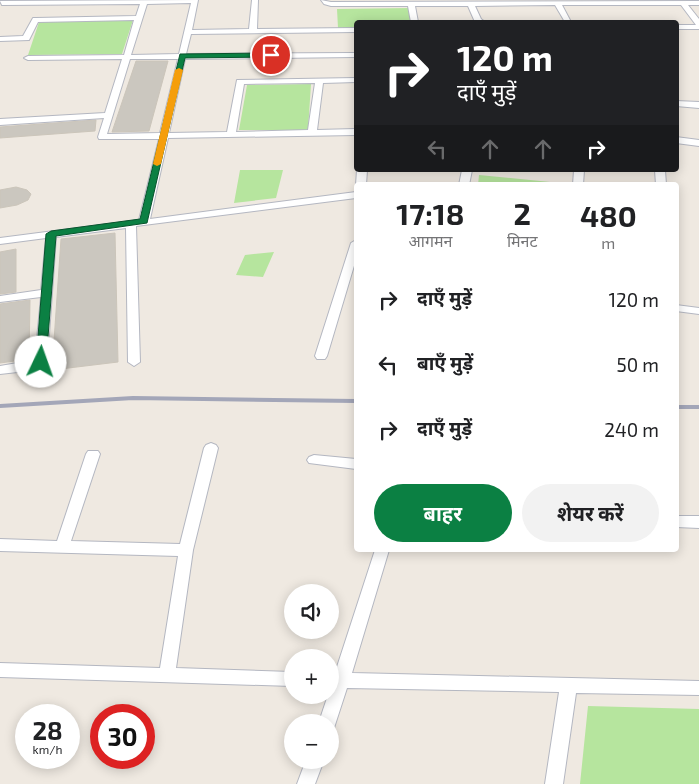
<!DOCTYPE html>
<html lang="hi">
<meta charset="utf-8">
<style>
:root{--surface:#fff;--page:#f2f2f2;--text:#202124;--muted:#757577;--accent:#0b8043}
body{margin:0;font-family:"Exo 2","Noto Sans Devanagari",sans-serif;background:var(--page);color:var(--text);height:100vh;display:flex;flex-direction:column;font-size:19px;white-space:nowrap}
*{box-sizing:border-box;margin:0}
p{font-size:16px;color:var(--muted)}
.icon{flex:none;width:28px;height:28px;fill:none;stroke:currentColor;stroke-width:2;stroke-linecap:round;stroke-linejoin:round}
.map{position:relative;flex:1;overflow:hidden}
.details{position:absolute;left:354px;top:182px;width:325px;height:370px;display:flex;flex-direction:column;background:var(--surface);border-radius:5px;box-shadow:0 2px 12px #0003}
.details>*{flex:none}
.hud{position:absolute;left:354px;top:20px;width:325px;height:152px;border-radius:5px;box-shadow:0 2px 12px #0003;background:#202124;color:#fff;overflow:hidden}
.controls{position:absolute;left:284px;top:584px;display:grid;gap:10px}
.controls a{display:grid;place-items:center;width:55px;height:55px;border-radius:50%;background:var(--surface);box-shadow:0 2px 12px #0003;font-size:25px}
.speed{position:absolute;left:15px;top:704px;display:flex;gap:10px;font-size:25px;font-weight:700;text-align:center}
.speed>*{display:grid;place-content:center;width:65px;height:65px;border-radius:50%;background:var(--surface);box-shadow:0 2px 12px #0003;line-height:1}
.speed small{font-size:12px;font-weight:400}
.speed .limit{border:8px solid #d22;background:#fff;color:#111}
.pin{position:absolute;display:grid;place-items:center;width:42px;height:42px;color:#fff;margin:-21px;border:2px solid #fff;border-radius:50%;box-shadow:0 1px 5px #0007}
.me{position:absolute;width:55px;margin:-28px;rotate:3deg;stroke-linejoin:round;filter:drop-shadow(0 0 4px #0008)}
.turn{display:flex;align-items:center;gap:18px;height:105px;padding:0 20px;font-size:22px}
.turn .icon{width:65px;height:65px;stroke-width:2.5}
.turn b{display:block;font-size:35px;line-height:42px}
.lanes{display:flex;align-items:center;height:48px;padding:0 20px;background:#0003;justify-content:center;gap:25px;direction:ltr}
.lanes .off{opacity:.35}
.eta{display:flex;justify-content:space-evenly;align-items:center;height:85px;text-align:center}
.eta b{font-size:30px;font-weight:700;line-height:35px}
.cta{display:flex;gap:10px;margin-top:auto;padding:10px 20px}
.cta a{flex:1;height:58px;border-radius:30px;background:var(--accent);color:#fff;font-size:20px;font-weight:700;line-height:58px;text-align:center}
.cta a+a{background:var(--page);color:var(--text)}
ul{padding:0;list-style:none}
li{display:flex;align-items:center;gap:15px;height:65px;padding:0 20px}
li div{flex:1}
li b{display:block;font-size:19px}
li em{font-style:normal}
.map>svg:first-child{display:block}
</style>
<div class="map">
<svg width="699" height="784" viewBox="0 0 699 784">
<rect width="100%" height="100%" fill="#efe9e1"/>
<path fill="#b6e59e" d="M410,8L413,22H356V28H338L337,9Z
M133,20L122,54L28,55L39,22Z
M311,84L308,130H239L247,85Z
M240,170H283L276,198L234,203Z
M479,175L570,184V185H478Z
M274,252L263,277L236,275L245,255Z
M588,706L699,709V784H580Z"/>
<path fill="#cbc7bf" stroke="#cbc5ba" d="M136,61H168L149,131L112,132Z
M96,120L95,131L0,138V127Z
M16,187L27,190L31,194L28,200L17,205L0,208V190Z
M115,233L118,362L52,370L61,239Z
M16,249V292L0,294V252Z
M30,300L29,359L0,363V304Z"/>
<g fill="none" stroke-linecap="round" stroke-linejoin="round">
<defs>
<path id="street" d="M198,0L192,30L249,29L252,0H258L257,29L356,28V32L191,34L186,54L356,53V57L185,59L169,133L227,132L237,80L356,78V82L323,83L317,130L356,129V135L168,138L150,219L356,192V198L136,226L140,362L134,366L128,362L126,228L56,237L47,362L35,370L0,374V366L35,360L41,297L0,302V296L41,290L46,238L0,244V238L139,220L159,139H99L98,137L104,118L0,125V119L105,113L122,59L28,60L24,58L28,56L124,55L134,20L38,22L29,40L0,41V37L23,36L33,18H36L136,16L140,4L2,5L0,1ZM191,3L179,54L131,55L147,4ZM130,59H178L160,133L107,134ZM315,83L308,130L236,132L244,84Z
M321,0L331,2L699,1V5H688L699,19V29H676V25H696L681,5H562L571,22H565L555,5L475,6L481,19L485,22H475L468,6H415L418,22H411L408,6H331L324,4Z
M676,101L699,102V108L676,106Z
M676,137L699,140V146L676,143Z
M357,170H367L366,185H356Z
M462,170H472L469,185H459Z
M574,170H584L583,185H573Z
M655,170H665L666,185H656Z
M356,240V259L327,356L325,359H317L315,356L351,243Z
M676,305L699,308V314L676,311Z
M211,443L216,445L218,448L193,550L176,668L292,672V686L0,677V663L160,668L178,556L0,551V539L57,541L86,454L88,451H98L100,454L71,541L180,544L204,448L206,445Z
M314,455L356,459V469L309,463L307,460L309,457Z
M676,516H699V528L676,527Z
M375,550H389L352,673L699,681V695L576,693L563,784H545L559,692L347,688L334,728L330,729V722H319L328,695H330V673H335Z
M306,760H324L315,784H297Z"/>
</defs>
<use href="#street" stroke="#b4b7c1" stroke-width="2"/>
<use href="#street" fill="#fff" fill-rule="evenodd"/>
<path stroke="#a3a6b8" stroke-width="4" d="M0,406L133,398L356,401
M676,407H699"/>
</g>
<path fill="#0b8043" stroke="#07532c" d="M271,53L274,57L185,58L147,223L56,236L46,362L41,366L37,365L36,362L46,234L51,231L140,219L180,54Z"/>
<path fill="#f59e0b" d="M179,68L183,70L161,164L157,166L153,164L175,70Z"/>
</svg>
<div class="controls">
<a><svg class="icon" aria-label="sound" viewBox="0 0 24 24"><path d="M4 9h4l5-4v14l-5-4H4zM17 9q2 3 0 6"/></svg></a>
<a>+</a>
<a>−</a>
</div>
<div class="speed"><div>28<small>km/h</small></div><div class="limit">30</div></div>
<div class="pin" style="left:271px;top:55px;background:#d93025"><svg class="icon" aria-label="arrive" viewBox="0 0 24 24"><path d="M6 21V4h12l-3 4 3 4H6"/></svg></div>
<svg class="me" style="left:41px;top:362px" viewBox="-20 -20 40 40"><circle r="19" fill="#fff"/><path d="M0-13L10 11 0 6-10 11z" fill="#0b8043"/></svg>
<div class="hud">
<div class="turn"><svg class="icon" aria-label="right" viewBox="0 0 24 24"><path d="M7 20v-9h11M14 6l5 5-5 5"/></svg><div><b>120 m</b>दाएँ मुड़ें</div></div>
<div class="lanes"><svg class="icon off" aria-label="left" viewBox="0 0 24 24"><path d="M17 20v-9H6M10 6l-5 5 5 5"/></svg><svg class="icon off" aria-label="ahead" viewBox="0 0 24 24"><path d="M12 20V5M6 11l6-6 6 6"/></svg><svg class="icon off" aria-label="ahead" viewBox="0 0 24 24"><path d="M12 20V5M6 11l6-6 6 6"/></svg><svg class="icon" aria-label="right" viewBox="0 0 24 24"><path d="M7 20v-9h11M14 6l5 5-5 5"/></svg></div>
</div>
<section class="details">
<div class="eta">
<div><b>17:18</b><p>आगमन</p></div>
<div><b>2</b><p>मिनट</p></div>
<div><b>480</b><p>m</p></div>
</div>
<ul>
<li><svg class="icon" aria-label="right" viewBox="0 0 24 24"><path d="M7 20v-9h11M14 6l5 5-5 5"/></svg><div><b>दाएँ मुड़ें</b></div><em>120 m</em></li>
<li><svg class="icon" aria-label="left" viewBox="0 0 24 24"><path d="M17 20v-9H6M10 6l-5 5 5 5"/></svg><div><b>बाएँ मुड़ें</b></div><em>50 m</em></li>
<li><svg class="icon" aria-label="right" viewBox="0 0 24 24"><path d="M7 20v-9h11M14 6l5 5-5 5"/></svg><div><b>दाएँ मुड़ें</b></div><em>240 m</em></li>
</ul>
<div class="cta"><a>बाहर</a><a>शेयर करें</a></div>
</section>
</div>
